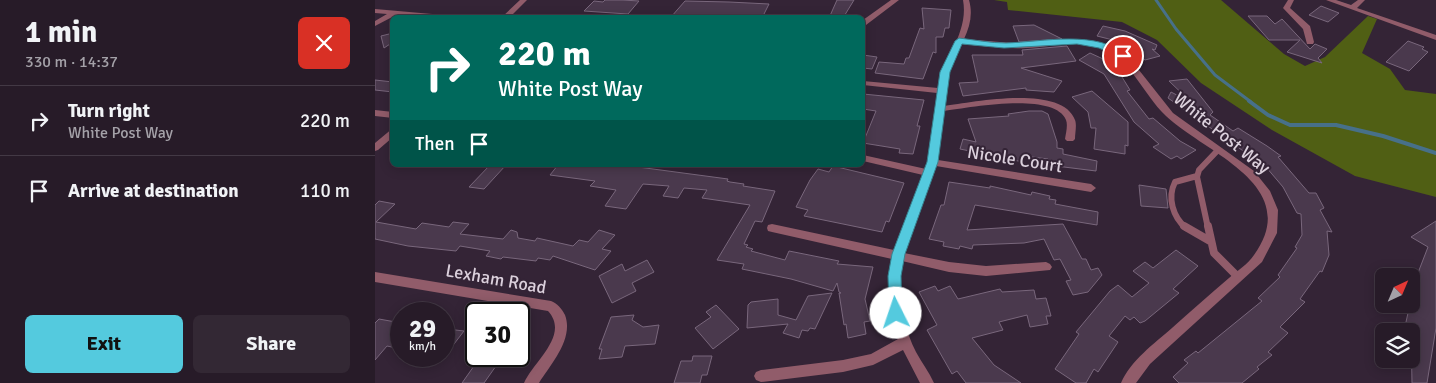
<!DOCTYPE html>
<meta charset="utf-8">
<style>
:root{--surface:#271b28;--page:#332834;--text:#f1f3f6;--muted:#a4a1a8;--line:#433945;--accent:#54cade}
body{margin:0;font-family:Signika,sans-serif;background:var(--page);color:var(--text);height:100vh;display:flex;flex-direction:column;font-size:19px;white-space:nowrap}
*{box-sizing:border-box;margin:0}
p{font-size:16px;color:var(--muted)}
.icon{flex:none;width:28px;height:28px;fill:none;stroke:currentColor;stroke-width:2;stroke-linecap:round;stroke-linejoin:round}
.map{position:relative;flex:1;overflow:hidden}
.details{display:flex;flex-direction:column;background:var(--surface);width:375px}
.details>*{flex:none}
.top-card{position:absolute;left:15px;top:15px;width:475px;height:152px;border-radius:8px;box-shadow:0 2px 12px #0003,0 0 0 1px var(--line);background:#00695c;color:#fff;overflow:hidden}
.needle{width:32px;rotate:44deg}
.buttons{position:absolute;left:1000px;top:268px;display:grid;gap:10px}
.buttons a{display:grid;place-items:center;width:45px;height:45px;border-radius:8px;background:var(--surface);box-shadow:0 2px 12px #0003,0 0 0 1px var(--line);font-size:25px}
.speed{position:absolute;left:15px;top:302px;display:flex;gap:10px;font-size:25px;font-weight:700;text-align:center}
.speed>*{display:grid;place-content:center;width:65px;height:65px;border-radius:50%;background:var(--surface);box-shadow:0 2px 12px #0003,0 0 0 1px var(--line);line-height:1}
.speed small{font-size:12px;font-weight:400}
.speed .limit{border:2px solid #111;border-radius:8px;background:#fff;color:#111}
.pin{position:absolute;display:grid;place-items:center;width:42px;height:42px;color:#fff;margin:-21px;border:2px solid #fff;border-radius:50%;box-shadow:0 1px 5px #0007}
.me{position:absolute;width:55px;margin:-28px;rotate:356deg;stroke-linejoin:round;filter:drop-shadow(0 0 4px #0008)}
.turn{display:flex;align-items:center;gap:18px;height:105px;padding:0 25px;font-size:22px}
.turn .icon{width:65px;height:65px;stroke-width:2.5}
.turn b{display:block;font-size:35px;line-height:42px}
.then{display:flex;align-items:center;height:48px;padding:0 25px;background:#0003;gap:10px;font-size:19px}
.round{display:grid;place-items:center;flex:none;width:52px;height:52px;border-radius:8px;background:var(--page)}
.summary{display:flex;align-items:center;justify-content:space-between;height:85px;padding:0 25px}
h1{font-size:30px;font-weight:700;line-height:38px}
.action{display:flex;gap:10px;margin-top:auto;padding:10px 25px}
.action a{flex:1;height:58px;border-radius:8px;background:var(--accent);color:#111;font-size:20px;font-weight:700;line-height:58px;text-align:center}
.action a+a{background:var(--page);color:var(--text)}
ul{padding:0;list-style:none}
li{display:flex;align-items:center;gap:15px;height:70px;padding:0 25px;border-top:1px solid var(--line)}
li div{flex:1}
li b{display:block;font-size:19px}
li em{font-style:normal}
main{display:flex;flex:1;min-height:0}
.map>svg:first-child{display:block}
</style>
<main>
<section class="details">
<div class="summary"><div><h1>1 min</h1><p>330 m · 14:37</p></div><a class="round" style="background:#d93025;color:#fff"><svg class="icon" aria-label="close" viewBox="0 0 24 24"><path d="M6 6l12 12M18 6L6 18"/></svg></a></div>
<ul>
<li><svg class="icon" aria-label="right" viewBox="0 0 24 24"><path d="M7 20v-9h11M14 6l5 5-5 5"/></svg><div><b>Turn right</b><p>White Post Way</p></div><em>220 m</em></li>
<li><svg class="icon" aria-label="arrive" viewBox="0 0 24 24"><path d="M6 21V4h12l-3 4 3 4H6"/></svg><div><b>Arrive at destination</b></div><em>110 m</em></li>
</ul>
<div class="action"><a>Exit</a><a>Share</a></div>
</section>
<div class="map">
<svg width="1061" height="383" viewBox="0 0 1061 383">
<rect width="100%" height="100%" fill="#342436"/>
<path fill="#505f14" d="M619,0H846L909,54L930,66L950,57L993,16L1002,19L987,53L1015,69L1030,90L1061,94V197L980,176L897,130L826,83L782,40L747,22L633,10L632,2Z"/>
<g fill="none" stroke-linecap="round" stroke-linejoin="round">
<path stroke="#477089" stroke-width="3" d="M781,0L801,29L840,75L876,102"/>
<path stroke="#477089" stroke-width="4" d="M874,101L893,115L915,125H961L1008,136L1061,153"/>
</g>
<path fill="#4a394d" stroke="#79677c" d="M230,0H248L264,1L253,14L209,11L219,1L228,2Z
M462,0H479L468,18H454Z
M310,1L354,2L394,4L387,18L296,17Z
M946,6L964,13L953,22L934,15Z
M547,8L576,10L574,28H570L568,37H561V53L558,52L548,79L500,73L504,62L529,64L531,58H534L545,28L549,29Z
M873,16H892L900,24L907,19L935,49L940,44L952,49L943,58L947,63L912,52L925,40H894Z
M659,25L687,39L644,42L638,26Z
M728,26L750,31L782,45L780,50L777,49L785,56L770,60L760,51L747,45L750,43L722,36Z
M18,33V42L9,48L6,36Z
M1033,41L1049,47L1047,49L1053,52L1034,71L1011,62Z
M692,46L701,61L646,68L687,81L679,92L651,90V88L588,96L584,83L603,82L597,55H648L647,50Z
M715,53L739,64L755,90L752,91L774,119L778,118L805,141L821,150L806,159L802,156L796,159L778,147L784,144L759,122L729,74L704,60Z
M488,55L502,57L497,69L488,68Z
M812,79L838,112L835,115L838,117L858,131L863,128L892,146L906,156L903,157L934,193H941L949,208L945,210L957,232L952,231L954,255L947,272L945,271L925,299L930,302L905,327L913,333L893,352L897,355L882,367L884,369L867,383H804L798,377L813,363L809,360L821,351L823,353L887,301L883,298L905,277L903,275L922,248L920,247L927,235L926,214L922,213L908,187L891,167L793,98L796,92L817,103L794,81Z
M0,80L18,82V92L0,90Z
M717,91L753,122V146L750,145V154L719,149L721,128H716L713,112L697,97Z
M488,94L549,100L542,126H545L538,154L524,153L525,149L488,143L501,111L488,109Z
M654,111H667L673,114L682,142V148L688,149V154L722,161L721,171L673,165V159L649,156L648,162L585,149L588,139L601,142L593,119L634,116L633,114Z
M115,165H131L109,189L94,187Z
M183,165H248L353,179L352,181L355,182L369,184L368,186L400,191L387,222L380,221L369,244L373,245L371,247L378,249L376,251L410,260L414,251L464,261L462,264L498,267L490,299L495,321L489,322L491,334L473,338L471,324L469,325L464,293H466L464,292L462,283L458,291L416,279L367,269L369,264L342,260L375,205L327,198L332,190L309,188L303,198L288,196L294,186L268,184L251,209L230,206L241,190L215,186L220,181L175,175Z
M458,166L529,183L514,222L511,221L507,232L429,216L433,210L421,207L435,180L443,169L454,172Z
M574,182L615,188V186L656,195L657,192L675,196L674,199L681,200L680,204L723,212L722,225L600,205L592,230L688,224L707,259H711L716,270L723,268L727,275L713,292L698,295L691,281L696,280L685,259L679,260L669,239L649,243L598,245L597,249L585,246L584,249L568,246L569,242L554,239L566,205H569Z
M764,185L791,189L793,208L766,206Z
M4,201L20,204L1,222L41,229L47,223L74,227L78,222L94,224L85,234L128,239L136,230L142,232L143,238L160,241L162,238L198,246L204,240L213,242L224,230L240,235L227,249L236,251L220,270L178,256L175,260L163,258L161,261L128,257L126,259L111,256L115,251L85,246L81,251L33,246L0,239V205Z
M1061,221V328L1052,383H1037L1036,331H1029L1033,313L1031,312L1034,304H1036L1043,279L1041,278L1053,247L1036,237Z
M801,250L823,266L798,289L804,293L770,321L765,323L759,317L755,320L750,316L734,336L743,342L723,372L719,369L711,383H701L680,369L704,334L701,332L735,291L743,285L757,297L774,283L758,271L770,262L778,268Z
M272,260L279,272L257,283L261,291L237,303L224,276L247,264L250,271Z
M560,286L563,291L575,286L583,299L625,289L627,292L659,290L661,299L671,298L676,316H671L673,324L655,327L652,315L624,322L628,330L597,338L619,365L646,383H591L582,371L577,374L552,330L562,325L544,292Z
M457,293L440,329L435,328L433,331L427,330L424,338L408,333L413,324L372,328L373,305L376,302L403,299V315L421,320L433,296Z
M341,305L364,329L338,349L320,328L336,317L331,312Z
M259,315L257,320L268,327L284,325L280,344L250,346L247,357L224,359L227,349H224L236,317Z
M4,319L26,323V349L12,346L0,360V323Z
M72,329L89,331L69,357V333Z
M106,356H128L109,383H87Z
M318,356H337L332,375H327L325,383H299L306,361H317Z"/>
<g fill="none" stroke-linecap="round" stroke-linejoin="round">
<path stroke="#915c6a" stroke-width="6" d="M811,228C798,217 792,198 800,182L822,176
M833,228L822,177L824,170L843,150"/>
<path stroke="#915c6a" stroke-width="8" d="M809,226L835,241
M833,226L839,253L863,277"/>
<path fill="#915c6a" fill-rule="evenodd" d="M145,0H152L134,18H126Z
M516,0H524L491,25H488V20Z
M588,0H594C598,14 595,26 589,39L649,44L707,40L730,44L742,50L760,65L798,113L879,171L895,191L903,210L902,233L887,262L775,364L761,383H746C756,360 779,344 797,328C816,311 835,294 854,278C862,271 873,264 879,255C929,185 830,153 791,116C767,93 756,58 723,47C700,40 675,47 651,48C630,49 608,46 587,44L575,71L569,106C598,102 687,84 700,120C702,125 700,133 700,139L698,141H692L690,139C691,133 693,125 691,120C679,91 593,108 569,111L563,160L716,184L721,188L716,192L561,166L529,253L574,262L611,266L671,262L675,264L677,267L675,270L611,276L574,272L527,261C522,292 527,324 541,352C547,363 554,372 559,383H545L528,350L498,365L468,372L386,382L381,380L379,376L381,372L386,370L468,360L496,354L523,339C514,313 511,286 517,259L397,232L393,231L392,228L393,225L397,224L519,250L548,175L488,161V155L551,169L557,146L562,93L488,85V81L563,88C569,57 594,32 588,0Z
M913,0H919L915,8L935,26L939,42L938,44H932L928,29L908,8Z
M951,0H961L976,5L983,0H990L982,8L1061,35V40Z
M0,9L80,16L83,18H50L21,15L0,26V21L12,14L0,13Z
M0,110L18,112V118L0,116Z
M18,128V137L3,150L0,151V143Z
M0,272L176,301C182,303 187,309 190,315C199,339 176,364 164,383H149C159,361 195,335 173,311L0,282Z"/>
</g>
<path fill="#54cade" stroke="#378390" d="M584,38C600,40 616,43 631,43C667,42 723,29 752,56L748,59L724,48L702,44L629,48L587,44L575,72L563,162L530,254L526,276L527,313L525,317H516L514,313L513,276L517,254L552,162L565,72L580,41Z"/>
<g text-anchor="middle" stroke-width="4" stroke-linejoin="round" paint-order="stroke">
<g font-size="18" fill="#dbd0dc" stroke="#342436">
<text transform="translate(847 133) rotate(39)" y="6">White Post Way</text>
<text transform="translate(640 159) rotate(9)" y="6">Nicole Court</text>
<text transform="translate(121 279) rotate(10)" y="6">Lexham Road</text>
</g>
</g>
</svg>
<div class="buttons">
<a><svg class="needle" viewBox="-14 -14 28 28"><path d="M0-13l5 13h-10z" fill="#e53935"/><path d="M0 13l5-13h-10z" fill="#a4a1a8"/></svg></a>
<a><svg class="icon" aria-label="layers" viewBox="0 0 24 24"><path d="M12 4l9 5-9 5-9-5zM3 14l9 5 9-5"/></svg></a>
</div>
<div class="speed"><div>29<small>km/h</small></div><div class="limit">30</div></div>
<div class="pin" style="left:748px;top:56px;background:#d93025"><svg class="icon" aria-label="arrive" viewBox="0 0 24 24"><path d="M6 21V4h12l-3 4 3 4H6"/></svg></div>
<svg class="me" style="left:521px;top:313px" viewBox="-20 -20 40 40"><circle r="19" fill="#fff"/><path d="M0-13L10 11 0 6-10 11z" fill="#54cade"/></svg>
<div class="top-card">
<div class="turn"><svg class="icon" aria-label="right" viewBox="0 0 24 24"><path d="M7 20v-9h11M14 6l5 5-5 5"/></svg><div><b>220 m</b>White Post Way</div></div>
<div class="then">Then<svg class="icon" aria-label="arrive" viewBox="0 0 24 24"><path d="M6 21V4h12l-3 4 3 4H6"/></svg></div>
</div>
</div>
</main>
